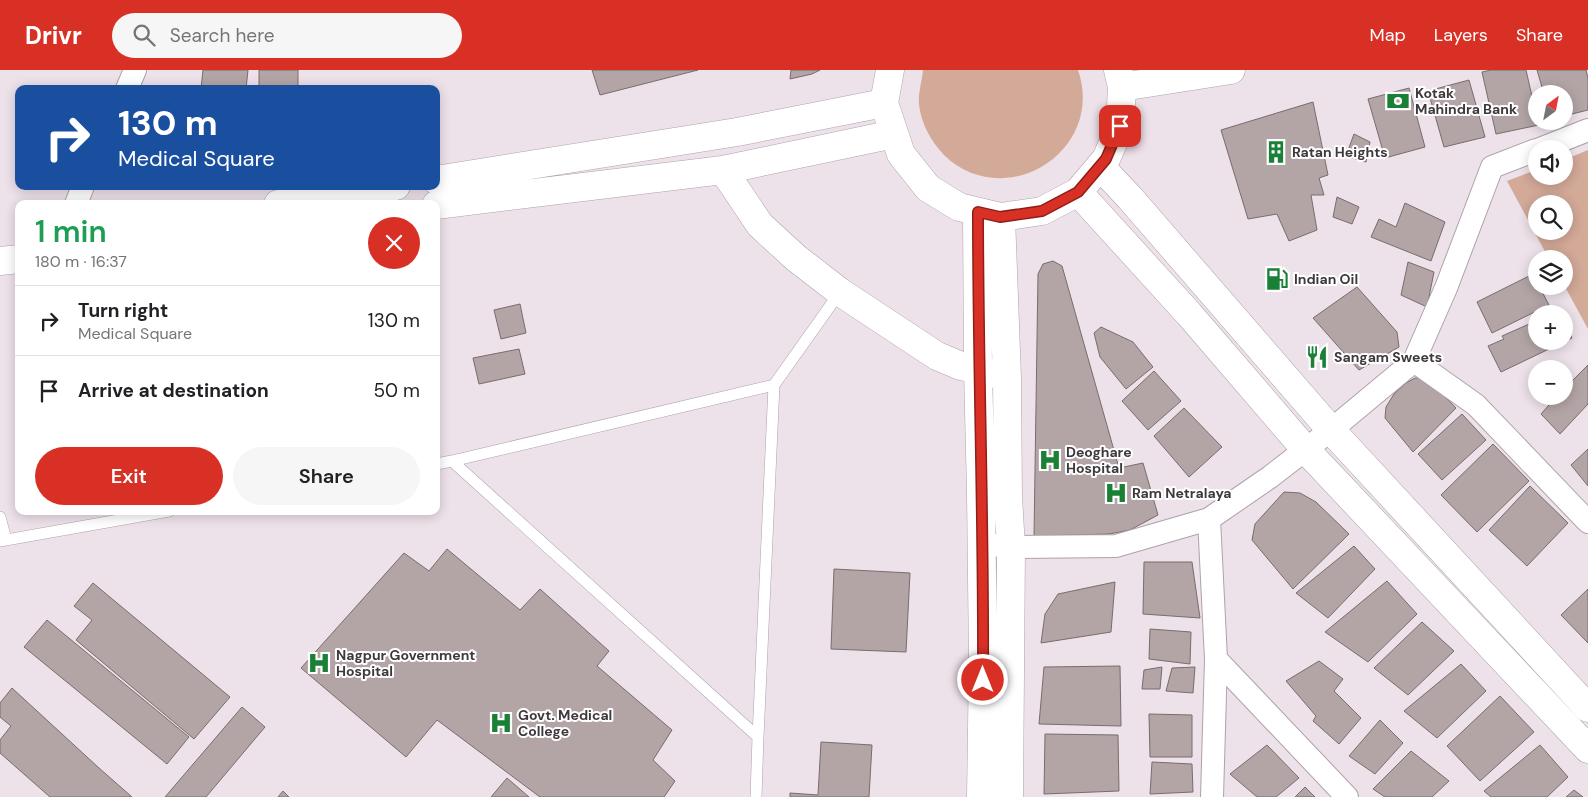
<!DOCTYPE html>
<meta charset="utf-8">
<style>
:root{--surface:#fff;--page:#f6f6f6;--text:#202124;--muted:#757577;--line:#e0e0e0;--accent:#d93025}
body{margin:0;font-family:"DM Sans",sans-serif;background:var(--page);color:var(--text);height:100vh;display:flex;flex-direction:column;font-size:19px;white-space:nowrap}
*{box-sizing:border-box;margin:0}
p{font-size:16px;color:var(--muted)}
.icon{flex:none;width:28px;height:28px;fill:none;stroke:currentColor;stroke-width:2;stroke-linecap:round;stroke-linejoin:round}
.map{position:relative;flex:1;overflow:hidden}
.drawer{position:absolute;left:15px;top:130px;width:425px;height:315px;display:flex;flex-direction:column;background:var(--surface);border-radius:10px;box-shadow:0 2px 12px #0003}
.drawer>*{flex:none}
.guide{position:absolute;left:15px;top:15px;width:425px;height:105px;border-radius:10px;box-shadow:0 2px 12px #0003;background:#1a4fa0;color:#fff;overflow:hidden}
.needle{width:32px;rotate:32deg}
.buttons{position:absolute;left:1528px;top:15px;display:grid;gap:10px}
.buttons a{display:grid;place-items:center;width:45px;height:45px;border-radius:50%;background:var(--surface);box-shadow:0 2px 12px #0003;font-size:25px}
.pin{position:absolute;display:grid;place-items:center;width:42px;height:42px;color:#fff;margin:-21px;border-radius:10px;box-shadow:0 2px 8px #0006}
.me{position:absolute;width:55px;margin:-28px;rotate:0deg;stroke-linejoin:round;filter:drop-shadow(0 0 4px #0008)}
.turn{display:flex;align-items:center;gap:18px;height:105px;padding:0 20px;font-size:22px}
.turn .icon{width:65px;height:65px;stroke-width:2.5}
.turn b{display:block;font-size:35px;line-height:42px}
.round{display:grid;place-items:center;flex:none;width:52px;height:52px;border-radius:26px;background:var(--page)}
.overview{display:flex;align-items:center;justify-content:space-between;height:85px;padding:0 20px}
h1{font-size:30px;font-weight:600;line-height:38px;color:#1e9e55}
.button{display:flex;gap:10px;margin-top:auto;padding:10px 20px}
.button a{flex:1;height:58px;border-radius:30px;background:var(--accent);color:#fff;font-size:20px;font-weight:600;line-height:58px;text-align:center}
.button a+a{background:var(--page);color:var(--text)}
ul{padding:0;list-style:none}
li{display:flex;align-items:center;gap:15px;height:70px;padding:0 20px;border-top:1px solid var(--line)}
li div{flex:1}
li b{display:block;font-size:19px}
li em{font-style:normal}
header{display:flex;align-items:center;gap:30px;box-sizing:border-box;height:70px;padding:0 25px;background:var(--accent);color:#fff}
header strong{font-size:24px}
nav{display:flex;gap:28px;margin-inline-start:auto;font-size:18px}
.search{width:350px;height:45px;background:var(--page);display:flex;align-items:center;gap:12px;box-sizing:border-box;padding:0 18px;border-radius:28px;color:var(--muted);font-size:19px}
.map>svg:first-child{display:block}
</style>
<header>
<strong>Drivr</strong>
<div class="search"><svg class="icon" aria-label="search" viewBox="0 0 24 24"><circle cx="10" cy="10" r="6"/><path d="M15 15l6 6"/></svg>Search here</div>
<nav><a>Map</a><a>Layers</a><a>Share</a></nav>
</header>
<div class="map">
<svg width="1588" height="727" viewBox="0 0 1588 727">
<rect width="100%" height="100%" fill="#ede1ea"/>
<path fill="#d3a998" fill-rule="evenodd" d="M923,0H1078C1106,81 1005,144 944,85C931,71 921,54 919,34C918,23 922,11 923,0Z
M1588,80V259L1564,215V189H1549L1507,111L1536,100V106H1564V90ZM1536,134H1564V161H1536Z"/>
<path fill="#b3a5a6" stroke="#796c6d" d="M203,0H248L246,19H201Z
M259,0H298V19H259Z
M592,0H698L600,25Z
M791,0H820L812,4L790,9Z
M1491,0H1526L1536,44V51H1538L1539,55L1496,64L1482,2Z
M1537,0H1586L1588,8V40L1564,46V24H1544Z
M1469,10L1485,67L1444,77L1428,21Z
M1409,18L1425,77L1385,88L1368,29Z
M1313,32L1328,105L1319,108L1324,125H1311L1317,160L1289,171L1277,144L1248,149L1221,60Z
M1354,64L1370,72L1366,92L1346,86Z
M1337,127L1359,137L1352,154L1333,147Z
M1405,133L1445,152L1431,191L1371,167L1379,149L1396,157Z
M1053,191L1062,196L1119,398L1143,393L1158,445L1130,460L1109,464L1034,466L1038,204L1043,194Z
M1408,192L1434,202L1427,237L1401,225Z
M1533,204L1536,210V216H1539L1549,235L1492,263L1477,232Z
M1357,217L1397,262L1399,277L1359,300L1313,248Z
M520,234L526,263L501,269L494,240Z
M1536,251V271H1564V252L1572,268L1501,302L1488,276L1504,269L1502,266Z
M1101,257L1133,272L1153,297L1126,319L1100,287L1094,263Z
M519,279L525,304L479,314L473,288Z
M1588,295V334L1560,364L1541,344L1557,326H1564V319Z
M1154,301L1181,331L1148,360L1122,331Z
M1415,308H1422L1429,310L1456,338L1413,382L1385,348L1386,337L1394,324L1406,313Z
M1184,338L1222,377L1189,407L1154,366Z
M1462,344L1486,370L1442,410L1418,384Z
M1493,374L1529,411L1477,462L1441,425Z
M1588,379V416L1571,395Z
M1530,416L1568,453L1527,496L1489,460Z
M1284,422L1300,423L1316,432L1349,464L1293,519L1252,470L1255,454Z
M1354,476L1375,499L1328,548L1296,523Z
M447,479L520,540L540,519L609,581L597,596L672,660L653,690L675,711L664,727H540L437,650L406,687L301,598L404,483L429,501Z
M1144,492H1192L1200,548L1143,544Z
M834,499L910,503L906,582L831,579Z
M1387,511L1417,544L1368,592L1325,562Z
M1115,512L1111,562L1041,573L1045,544L1058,524Z
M93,513L230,627L194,669L76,570L92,550L74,536Z
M1588,519V573L1561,545Z
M47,550L189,667L167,694L24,577Z
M1422,552L1454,581L1408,625L1374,598Z
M1150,559L1191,562L1190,594L1149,589Z
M1319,591L1343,609L1334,621L1361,648L1339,674L1313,651L1316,646L1286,611Z
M1461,594L1486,621L1437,668L1404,641Z
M1120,596L1121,656L1039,654L1044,597Z
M1162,597L1160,619H1142L1144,600Z
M1195,597L1193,623L1166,621L1172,598Z
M12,618L99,698L132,727H50L0,683V670L11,656L0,647V633Z
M1500,626L1534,662L1480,711L1447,676Z
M242,637L265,657L206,727H165Z
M1149,644L1192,645V687H1150Z
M1380,650L1403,673L1375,704L1349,686Z
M1045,664L1118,665L1119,721L1044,724Z
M821,672L872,675L869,727H790V723L818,725Z
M1267,675L1299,708L1276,727H1257L1230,704Z
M1540,675L1568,707L1547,727H1491L1484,721Z
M1411,681L1449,711L1432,727H1385L1373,719Z
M1152,692L1192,694L1193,722L1150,724Z
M507,708L529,727H491Z
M1305,717L1315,727H1295Z
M1574,720L1583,727H1566Z
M283,721L289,727H278Z"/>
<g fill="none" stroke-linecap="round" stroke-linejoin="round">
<defs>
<path id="lane" d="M452,391L774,315
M436,394L452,391L758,667L756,727
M0,447L6,470
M0,471L169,441
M758,667L774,315L840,222"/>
<path id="street" d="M127,19L135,0
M1540,79L1588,60
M76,134L83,116
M1414,291L1446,218L1492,97L1536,80
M1209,449L1216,589L1212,727
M982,474L1011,477L1116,476L1209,449L1270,407L1331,360L1414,291L1476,335L1588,452
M1216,589L1347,727"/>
<path id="secondary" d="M890,0L884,33L901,84L928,118L959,137L1001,147L1042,141L1078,122L1106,89L1120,57L1122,17L1118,0
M1122,17L1231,0
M1100,96L1130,128L1331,360L1588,638
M723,100L760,155L796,188L840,222L937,286L961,296L994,304
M436,110L737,62L884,33
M1078,122L1189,244L1305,379L1588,679
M278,134L396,116
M436,135L723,100L894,64
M977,142L978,300L981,423L983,591L981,727
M1001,147L1007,308L1008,427L1011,477L1009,727
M0,191L19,189"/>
</defs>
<use href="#lane" stroke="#aea2ab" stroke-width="12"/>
<use href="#street" stroke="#aea2ab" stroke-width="24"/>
<use href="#secondary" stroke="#aea2ab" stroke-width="29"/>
<use href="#lane" stroke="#fff" stroke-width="11"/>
<use href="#street" stroke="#fff" stroke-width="22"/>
<use href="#secondary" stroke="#fff" stroke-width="28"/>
</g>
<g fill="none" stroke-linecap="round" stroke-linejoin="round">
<defs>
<path id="route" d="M983,610C984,454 978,298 978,142L1000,147L1042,141L1078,122L1106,89L1120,56"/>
</defs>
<use href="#route" stroke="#8d1f18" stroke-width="12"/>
<use href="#route" stroke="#d93025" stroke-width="9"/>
</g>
<defs>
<symbol id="bank-bare" viewBox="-9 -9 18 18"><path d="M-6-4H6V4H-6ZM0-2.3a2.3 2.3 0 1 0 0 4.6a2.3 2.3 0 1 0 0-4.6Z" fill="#198035" stroke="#fff" stroke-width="2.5" paint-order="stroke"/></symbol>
<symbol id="building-bare" viewBox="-9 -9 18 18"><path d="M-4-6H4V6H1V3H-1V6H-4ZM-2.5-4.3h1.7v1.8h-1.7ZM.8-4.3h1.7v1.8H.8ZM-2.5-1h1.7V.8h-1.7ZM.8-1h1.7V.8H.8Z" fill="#198035" stroke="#fff" stroke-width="2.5" paint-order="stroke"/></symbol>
<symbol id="fuel-bare" viewBox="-9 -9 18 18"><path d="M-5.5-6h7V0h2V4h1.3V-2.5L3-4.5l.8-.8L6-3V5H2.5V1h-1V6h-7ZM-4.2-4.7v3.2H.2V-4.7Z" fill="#198035" stroke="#fff" stroke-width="2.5" paint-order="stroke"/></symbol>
<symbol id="restaurant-bare" viewBox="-9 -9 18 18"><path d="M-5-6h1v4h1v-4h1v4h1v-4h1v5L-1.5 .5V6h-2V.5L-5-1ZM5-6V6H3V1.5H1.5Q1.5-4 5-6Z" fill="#198035" stroke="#fff" stroke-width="2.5" paint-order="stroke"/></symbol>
<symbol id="hospital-bare" viewBox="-9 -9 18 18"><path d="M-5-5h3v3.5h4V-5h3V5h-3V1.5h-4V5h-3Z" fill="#198035" stroke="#fff" stroke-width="2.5" paint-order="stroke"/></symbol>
</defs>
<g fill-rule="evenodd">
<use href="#bank-bare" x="1382" y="15" width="32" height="32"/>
<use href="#building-bare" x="1260" y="66" width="32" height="32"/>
<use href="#fuel-bare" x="1261" y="193" width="32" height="32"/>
<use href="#restaurant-bare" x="1301" y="271" width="32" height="32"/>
<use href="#hospital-bare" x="1034" y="374" width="32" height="32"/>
<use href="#hospital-bare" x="1100" y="407" width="32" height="32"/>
<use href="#hospital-bare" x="303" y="577" width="32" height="32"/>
<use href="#hospital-bare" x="485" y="637" width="32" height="32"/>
</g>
<g text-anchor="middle" stroke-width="4" stroke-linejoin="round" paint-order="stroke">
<g font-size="14" font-weight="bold" fill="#3e393c" stroke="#fff" text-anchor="start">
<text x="1415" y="28">Kotak<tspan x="1415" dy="16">Mahindra Bank</tspan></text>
<text x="1292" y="87">Ratan Heights</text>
<text x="1294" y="214">Indian Oil</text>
<text x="1334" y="292">Sangam Sweets</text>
<text x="1066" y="387">Deoghare<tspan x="1066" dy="16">Hospital</tspan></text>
<text x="1132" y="428">Ram Netralaya</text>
<text x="336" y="590">Nagpur Government<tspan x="336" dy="16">Hospital</tspan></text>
<text x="518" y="650">Govt. Medical<tspan x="518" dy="16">College</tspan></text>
</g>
</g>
</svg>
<div class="buttons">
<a><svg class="needle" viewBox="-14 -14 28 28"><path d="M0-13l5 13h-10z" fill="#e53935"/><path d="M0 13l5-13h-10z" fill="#757577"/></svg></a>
<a><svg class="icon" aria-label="sound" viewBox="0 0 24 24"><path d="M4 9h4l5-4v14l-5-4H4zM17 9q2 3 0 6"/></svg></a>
<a><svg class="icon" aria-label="search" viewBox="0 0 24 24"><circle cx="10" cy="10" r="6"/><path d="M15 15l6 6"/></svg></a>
<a><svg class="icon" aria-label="layers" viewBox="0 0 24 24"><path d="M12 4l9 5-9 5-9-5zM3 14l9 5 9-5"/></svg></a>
<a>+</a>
<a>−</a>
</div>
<div class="pin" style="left:1120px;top:56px;background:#d93025"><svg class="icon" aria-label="arrive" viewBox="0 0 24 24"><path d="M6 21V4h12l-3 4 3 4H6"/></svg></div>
<svg class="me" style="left:983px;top:610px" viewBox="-20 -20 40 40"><circle r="17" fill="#d93025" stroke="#fff" stroke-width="3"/><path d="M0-11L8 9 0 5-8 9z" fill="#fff"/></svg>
<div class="guide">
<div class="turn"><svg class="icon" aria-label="right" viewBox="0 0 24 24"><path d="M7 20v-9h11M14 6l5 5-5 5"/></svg><div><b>130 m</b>Medical Square</div></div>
</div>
<section class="drawer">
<div class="overview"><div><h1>1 min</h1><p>180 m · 16:37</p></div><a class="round" style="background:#d93025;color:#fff"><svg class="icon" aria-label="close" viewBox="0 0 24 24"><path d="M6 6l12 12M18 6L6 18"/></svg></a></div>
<ul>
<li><svg class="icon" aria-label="right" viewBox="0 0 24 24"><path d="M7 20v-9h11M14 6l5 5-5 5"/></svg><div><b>Turn right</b><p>Medical Square</p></div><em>130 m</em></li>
<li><svg class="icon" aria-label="arrive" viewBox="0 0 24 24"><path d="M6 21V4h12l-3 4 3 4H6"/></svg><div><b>Arrive at destination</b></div><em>50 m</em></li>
</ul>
<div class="button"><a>Exit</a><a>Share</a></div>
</section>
</div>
